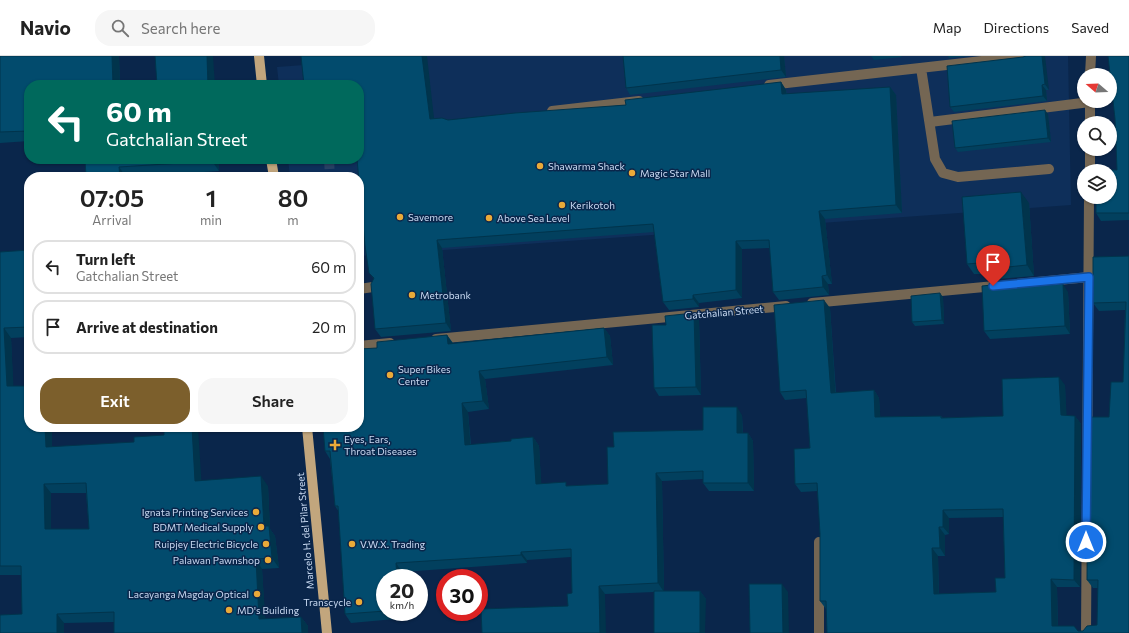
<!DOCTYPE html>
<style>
:root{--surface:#fff;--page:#f6f6f6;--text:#222;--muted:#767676;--line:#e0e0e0;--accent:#7c5f2c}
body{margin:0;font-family:Commissioner,sans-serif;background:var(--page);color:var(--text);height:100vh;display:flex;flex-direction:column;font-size:15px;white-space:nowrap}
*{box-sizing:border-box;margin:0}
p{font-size:13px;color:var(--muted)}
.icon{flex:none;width:22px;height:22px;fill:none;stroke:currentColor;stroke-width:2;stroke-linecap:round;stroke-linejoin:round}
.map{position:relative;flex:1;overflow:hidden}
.panel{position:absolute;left:24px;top:116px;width:340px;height:260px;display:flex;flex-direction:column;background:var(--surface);border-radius:16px;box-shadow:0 1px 3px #0004}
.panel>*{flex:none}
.hud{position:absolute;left:24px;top:24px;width:340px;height:84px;border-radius:16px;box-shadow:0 1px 3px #0004;background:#00695c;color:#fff;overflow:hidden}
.needle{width:26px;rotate:289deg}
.buttons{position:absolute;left:1077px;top:12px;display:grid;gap:8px}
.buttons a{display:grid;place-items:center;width:40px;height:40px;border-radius:50%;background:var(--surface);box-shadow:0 1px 3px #0004;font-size:20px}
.speed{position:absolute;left:376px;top:513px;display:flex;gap:8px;font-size:20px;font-weight:700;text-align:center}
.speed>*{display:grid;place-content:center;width:52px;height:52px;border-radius:50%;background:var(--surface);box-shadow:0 1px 3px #0004;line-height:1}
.speed small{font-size:10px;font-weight:400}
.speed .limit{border:6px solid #d22;background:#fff;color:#111}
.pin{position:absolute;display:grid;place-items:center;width:34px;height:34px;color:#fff;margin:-41px -17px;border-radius:50% 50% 50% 0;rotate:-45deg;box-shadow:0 0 4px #0007}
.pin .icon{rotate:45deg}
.me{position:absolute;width:44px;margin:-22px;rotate:0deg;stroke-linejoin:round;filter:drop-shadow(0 0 3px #0008)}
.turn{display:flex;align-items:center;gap:14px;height:84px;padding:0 16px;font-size:18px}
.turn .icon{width:52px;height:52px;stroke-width:2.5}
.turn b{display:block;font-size:28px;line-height:34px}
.eta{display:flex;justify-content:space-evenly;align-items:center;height:68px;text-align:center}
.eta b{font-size:24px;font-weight:600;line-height:28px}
.action{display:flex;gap:8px;margin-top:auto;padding:8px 16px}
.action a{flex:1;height:46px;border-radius:16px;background:var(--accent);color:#fff;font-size:16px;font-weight:600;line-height:46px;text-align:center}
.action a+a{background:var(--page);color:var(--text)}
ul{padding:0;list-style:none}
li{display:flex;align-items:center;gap:12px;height:54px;margin:0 8px 6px;padding:0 8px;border:2px solid var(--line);border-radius:16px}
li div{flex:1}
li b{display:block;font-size:15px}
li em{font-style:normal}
header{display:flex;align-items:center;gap:24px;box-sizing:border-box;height:56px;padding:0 20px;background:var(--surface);border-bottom:1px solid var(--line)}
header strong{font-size:19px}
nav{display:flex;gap:22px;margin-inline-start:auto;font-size:14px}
.search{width:280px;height:36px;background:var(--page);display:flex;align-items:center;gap:10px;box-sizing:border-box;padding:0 14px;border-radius:16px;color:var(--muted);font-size:15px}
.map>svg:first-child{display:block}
</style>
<header>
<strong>Navio</strong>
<div class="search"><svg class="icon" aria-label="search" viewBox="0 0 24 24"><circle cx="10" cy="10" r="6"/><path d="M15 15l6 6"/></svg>Search here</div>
<nav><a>Map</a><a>Directions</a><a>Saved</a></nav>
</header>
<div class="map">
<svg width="1129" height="577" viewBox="0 0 1129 577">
<rect width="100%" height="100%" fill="#0a264b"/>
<path fill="#0e2f5a" d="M426,0H1068L1071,149L359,200V121H290L288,103H359V29H279L277,11Z"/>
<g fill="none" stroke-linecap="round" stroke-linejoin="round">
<path stroke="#274164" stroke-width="10" stroke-dasharray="10 5" stroke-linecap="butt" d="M329,103L330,121"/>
<path stroke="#746653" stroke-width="10" d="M921,12L935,103L943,117L958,121L1049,113
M1090,19L1091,0
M769,29L1026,0
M552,55L639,45
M930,66L1090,46
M1090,67V45
M1090,115V93
M1017,228L1089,221
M359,233L373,231
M812,247L995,230
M436,283L786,250
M359,290L390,287
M819,577V486
M1086,577L1089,141"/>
<path stroke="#c2a67d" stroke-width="10" d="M259,0L262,29
M271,103L274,121
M307,371L327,577"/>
</g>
<path fill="#02405e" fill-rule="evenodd" d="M0,0H119L120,29H29V85L0,87Z
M784,0L786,21L630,39L626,32Z
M871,0H901L902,1L874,4Z
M948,0H969L949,2Z
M1026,0L1049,34H1046L1047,45L954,56L950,51L1023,1Z
M1129,0V164L1101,165L1096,157L1117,114Z
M781,26L786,34L787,38L890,31L896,39L902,157L825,163L832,228H828L829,239L779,244L773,236L770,192L742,193V242L699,247V251L669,254L663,246L654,176L442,192L451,275L381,281L375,273L374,223L369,217L359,29L434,62L448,64L626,49Z
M1048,58L1051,86L958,96L955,92Z
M85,103H219V115L129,121H86Z
M1029,147L1034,220L987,224L982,218H974L967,208Z
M29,194V281L11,282L13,330H25L29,335V371H52V390L201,424L268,430L270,473L275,480L279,512L262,513L265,563L301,561L308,570V577H114V566L64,567L22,558L21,519H0V196ZM51,437H86L89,473H51Z
M1129,200V577H827L826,553L820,545V478L818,435L801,436L795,428L810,392L807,342L785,344L780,336L830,252L836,337L874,334L879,342L880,361L941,360L943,362L1003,360L1065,329L1066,360H1075L1081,368L1080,531H1057L1058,570L1078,575H1083L1097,569L1098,532H1093L1087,524L1109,361L1123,326L1125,254L1099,255L1093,247ZM1003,461L1005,522L996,536L939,538L938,500H945V479L949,478V462Z
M1033,230L1068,236L1070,278L990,283L984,275Z
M943,241L944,268L915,270L912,266Z
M699,264L701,339L659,340L654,332L666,269Z
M604,272L610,280L613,309L485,323L489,353L468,356L471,389L511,385L533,381L539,390L541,428L568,430L608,428L614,391L703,374L742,359L743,377H748L753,385L754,435H709L703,427V423L662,425L664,535H700L706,543L654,536L605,538L568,550L572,537L571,501L527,504V507L402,516L385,522V556H406V562L351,567L345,558L339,456L335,450L330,403L325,395L359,371L377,292L447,279L453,287Z"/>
<path fill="#01344c" d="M112,0H119L120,29H113Z
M207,0H213L215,29H208Z
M422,0H427L435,71L430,63Z
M780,0H784L786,21L781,14Z
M1042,0H1045L1049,34L1045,28Z
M781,26L786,34L787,46L782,38Z
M1042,29L1046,34L1047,45L1043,40Z
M890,31L896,39L902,157L896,149Z
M1045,54L1048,58L1051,86L1048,82Z
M212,103H219V115L212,105Z
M119,111L126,121H120Z
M1021,136L1029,147L1034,220L1027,209Z
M819,155L825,163L832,228L827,219Z
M437,184L442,192L451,275L446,267Z
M736,185L742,193V242L736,234Z
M822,220L828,228L829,239L823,231Z
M1063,228L1068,236L1070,278L1065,270Z
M940,237L943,241L944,268L942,264Z
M693,239L699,247V251L693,243Z
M824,244L830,252L836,345L831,337Z
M694,257L699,264L701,339L696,331Z
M4,272L11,282L14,340L7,330Z
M604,272L610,280L613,309L607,301Z
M447,279L453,288H448Z
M479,315L485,323L489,353L483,345Z
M1059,321L1065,329L1067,367L1061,359Z
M25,330L29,335V362L26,358Z
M874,334L879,342L881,369L875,361Z
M462,347L468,356L471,397L465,389Z
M737,351L742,359L743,386L737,377Z
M1075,360L1081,368L1080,531L1074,524Z
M45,371H52V400L46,391Z
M192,371H198L202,434L195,425Z
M748,377L753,385L754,435L748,427Z
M533,381L539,390L542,437L536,428Z
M656,417L662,425L664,536L658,527Z
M261,420L268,430L270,473L275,480L279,512L272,502L264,470Z
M44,428L51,437V483L45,473Z
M943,454L949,462V478L943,471Z
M939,471L945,479V500L940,492Z
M932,492L938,500L939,546L934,538Z
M521,496L527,504V507L521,499Z
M256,503L262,513L266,572L259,563Z
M396,507L402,516L403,522H397Z
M1051,523L1057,531L1058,577L1052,570Z
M782,528L788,536L789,577H783Z
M599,530L605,538L606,577H600Z
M700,535L706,543L705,577H700Z
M402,556H406V562Z
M57,558L64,567V577H57Z
M301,561L308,570V577H302Z"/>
<path fill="#024b6d" stroke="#01344c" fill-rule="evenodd" d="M0,0H112L113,29H29V75L0,76Z
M155,0H207L208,29H157Z
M301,0H422L430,63L442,62L448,64L515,57L626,49L625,44L781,26L782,38L890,31L896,149L819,155L827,219L822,220L823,231L773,236L769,184L736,185V234L693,239V243L663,246L653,168L437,184L446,267L375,273L371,228L374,222L369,217L365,190L357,103H359V29H304Z
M623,0H780L781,14L626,32Z
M1026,0H1042L1045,28L1042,29L1043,40L950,51L947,10L1023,1Z
M1108,0H1129V157H1096V141H1110V115H1095V114H1117L1115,63Z
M1045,54L1048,82L955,92L952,65Z
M85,103H212V105L119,111L120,121H86Z
M1021,136L1027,209L979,214V207L967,208L962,141Z
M29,194V271L4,272L7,330H25L26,358H29V371H45L46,391L134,386V381L164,379V371H192L195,425L261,420L264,470H269L272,502L256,503L259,563L301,561L302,577H114V556L57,558V577H0V559L22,558L21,510H0V196ZM86,427L89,473H45L44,428Z
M1129,200V577H827L826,545H820V478L817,427L795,428L794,393L810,392L806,334L780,336L774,249L824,244L831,337L874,334L875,361L941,360V362L1003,360L1002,323L1059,321L1061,359L1075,360L1074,524L1051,523L1052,570H1074L1078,575H1083L1087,570L1097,569L1098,524H1087L1088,361H1109L1111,326H1123L1126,246L1093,247V201ZM1003,453L1005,522H995L996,536L934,538L932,492H940L939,471H943V454Z
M1030,225V230L1063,228L1065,270L984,275L982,230Z
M940,237L942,264L912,266L911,240Z
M694,257L696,331L654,332L652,269H666L665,260Z
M604,272L607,301L479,315L483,345L462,347L465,389L511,385V383L533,381L536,428L566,426V430L608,428L607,391H614L613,376L703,374V351H737V377H748V427H703V415L656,417L658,527L599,530L600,577H482L481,553L568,550L567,538L572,537L571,493L521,496V499L396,507L397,522H385V555L345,558L338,450H335L330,395H325L323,371H359V293L377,292V286L447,279L448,288Z
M749,528H782L783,577H750Z
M654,535H700V577H654Z"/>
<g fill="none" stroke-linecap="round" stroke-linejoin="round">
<defs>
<path id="route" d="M993,230L1089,221L1086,486"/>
</defs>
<use href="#route" stroke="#114b97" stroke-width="10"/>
<use href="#route" stroke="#1a73e8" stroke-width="7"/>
</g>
<g fill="#eaaa39" stroke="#0a264b" stroke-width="1.5">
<circle cx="540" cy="110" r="4"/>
<circle cx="632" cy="117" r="4"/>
<circle cx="562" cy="149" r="4"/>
<circle cx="400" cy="161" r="4"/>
<circle cx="489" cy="162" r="4"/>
<circle cx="412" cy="239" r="4"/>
<circle cx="390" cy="319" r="4"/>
<path d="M333 383h4v4h4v4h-4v4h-4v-4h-4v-4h4z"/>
<circle cx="256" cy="456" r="4"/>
<circle cx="261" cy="471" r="4"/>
<circle cx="266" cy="488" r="4"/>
<circle cx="352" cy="488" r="4"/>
<circle cx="268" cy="504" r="4"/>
<circle cx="257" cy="538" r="4"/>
<circle cx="359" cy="546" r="4"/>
<circle cx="229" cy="554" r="4"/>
</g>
<g text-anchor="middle" stroke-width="3" stroke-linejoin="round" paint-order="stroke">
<g font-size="10" fill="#c9daf2" stroke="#0a264b" text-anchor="start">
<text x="548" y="114">Shawarma Shack</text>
<text x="640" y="121">Magic Star Mall</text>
<text x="570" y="153">Kerikotoh</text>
<text x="408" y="165">Savemore</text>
<text x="497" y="166">Above Sea Level</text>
<text x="420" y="243">Metrobank</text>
<text x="398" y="317">Super Bikes<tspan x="398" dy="12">Center</tspan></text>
<text x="344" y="387">Eyes, Ears,<tspan x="344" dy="12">Throat Diseases</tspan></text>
<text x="248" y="460" text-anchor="end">Ignata Printing Services</text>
<text x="253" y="475" text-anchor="end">BDMT Medical Supply</text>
<text x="258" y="492" text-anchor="end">Ruipjey Electric Bicycle</text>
<text x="360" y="492">V.W.X. Trading</text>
<text x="260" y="508" text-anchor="end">Palawan Pawnshop</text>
<text x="249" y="542" text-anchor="end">Lacayanga Magday Optical</text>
<text x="351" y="550" text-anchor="end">Transcycle</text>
<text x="237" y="558">MD's Building</text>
</g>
<g font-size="10" fill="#c9daf2" stroke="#0a264b">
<text transform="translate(724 256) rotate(-5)" y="4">Gatchalian Street</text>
<text transform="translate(305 475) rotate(-95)" y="4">Marcelo H. del Pilar Street</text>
</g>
</g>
</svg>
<div class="buttons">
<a><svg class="needle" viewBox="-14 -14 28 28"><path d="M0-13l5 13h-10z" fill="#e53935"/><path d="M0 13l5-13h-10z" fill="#767676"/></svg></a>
<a><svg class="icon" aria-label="search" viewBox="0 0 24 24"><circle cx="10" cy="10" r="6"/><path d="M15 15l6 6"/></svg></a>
<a><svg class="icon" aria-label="layers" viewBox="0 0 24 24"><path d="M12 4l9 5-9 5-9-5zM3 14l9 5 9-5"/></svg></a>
</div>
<div class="speed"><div>20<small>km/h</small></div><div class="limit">30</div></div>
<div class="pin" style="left:993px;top:230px;background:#d93025"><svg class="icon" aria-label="arrive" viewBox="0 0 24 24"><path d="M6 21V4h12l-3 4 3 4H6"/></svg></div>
<svg class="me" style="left:1086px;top:486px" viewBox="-20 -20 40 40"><circle r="17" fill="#1a73e8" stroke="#fff" stroke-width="3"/><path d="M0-11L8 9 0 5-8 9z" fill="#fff"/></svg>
<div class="hud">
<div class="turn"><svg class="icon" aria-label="left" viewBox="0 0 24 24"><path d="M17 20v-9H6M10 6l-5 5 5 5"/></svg><div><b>60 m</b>Gatchalian Street</div></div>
</div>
<section class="panel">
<div class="eta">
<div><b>07:05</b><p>Arrival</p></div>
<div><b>1</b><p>min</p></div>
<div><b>80</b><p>m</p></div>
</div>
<ul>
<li><svg class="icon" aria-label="left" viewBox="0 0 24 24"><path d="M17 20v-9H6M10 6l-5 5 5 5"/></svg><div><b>Turn left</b><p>Gatchalian Street</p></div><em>60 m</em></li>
<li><svg class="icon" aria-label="arrive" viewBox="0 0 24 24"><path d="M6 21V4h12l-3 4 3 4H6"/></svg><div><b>Arrive at destination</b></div><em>20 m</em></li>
</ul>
<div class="action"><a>Exit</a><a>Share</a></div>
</section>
</div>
